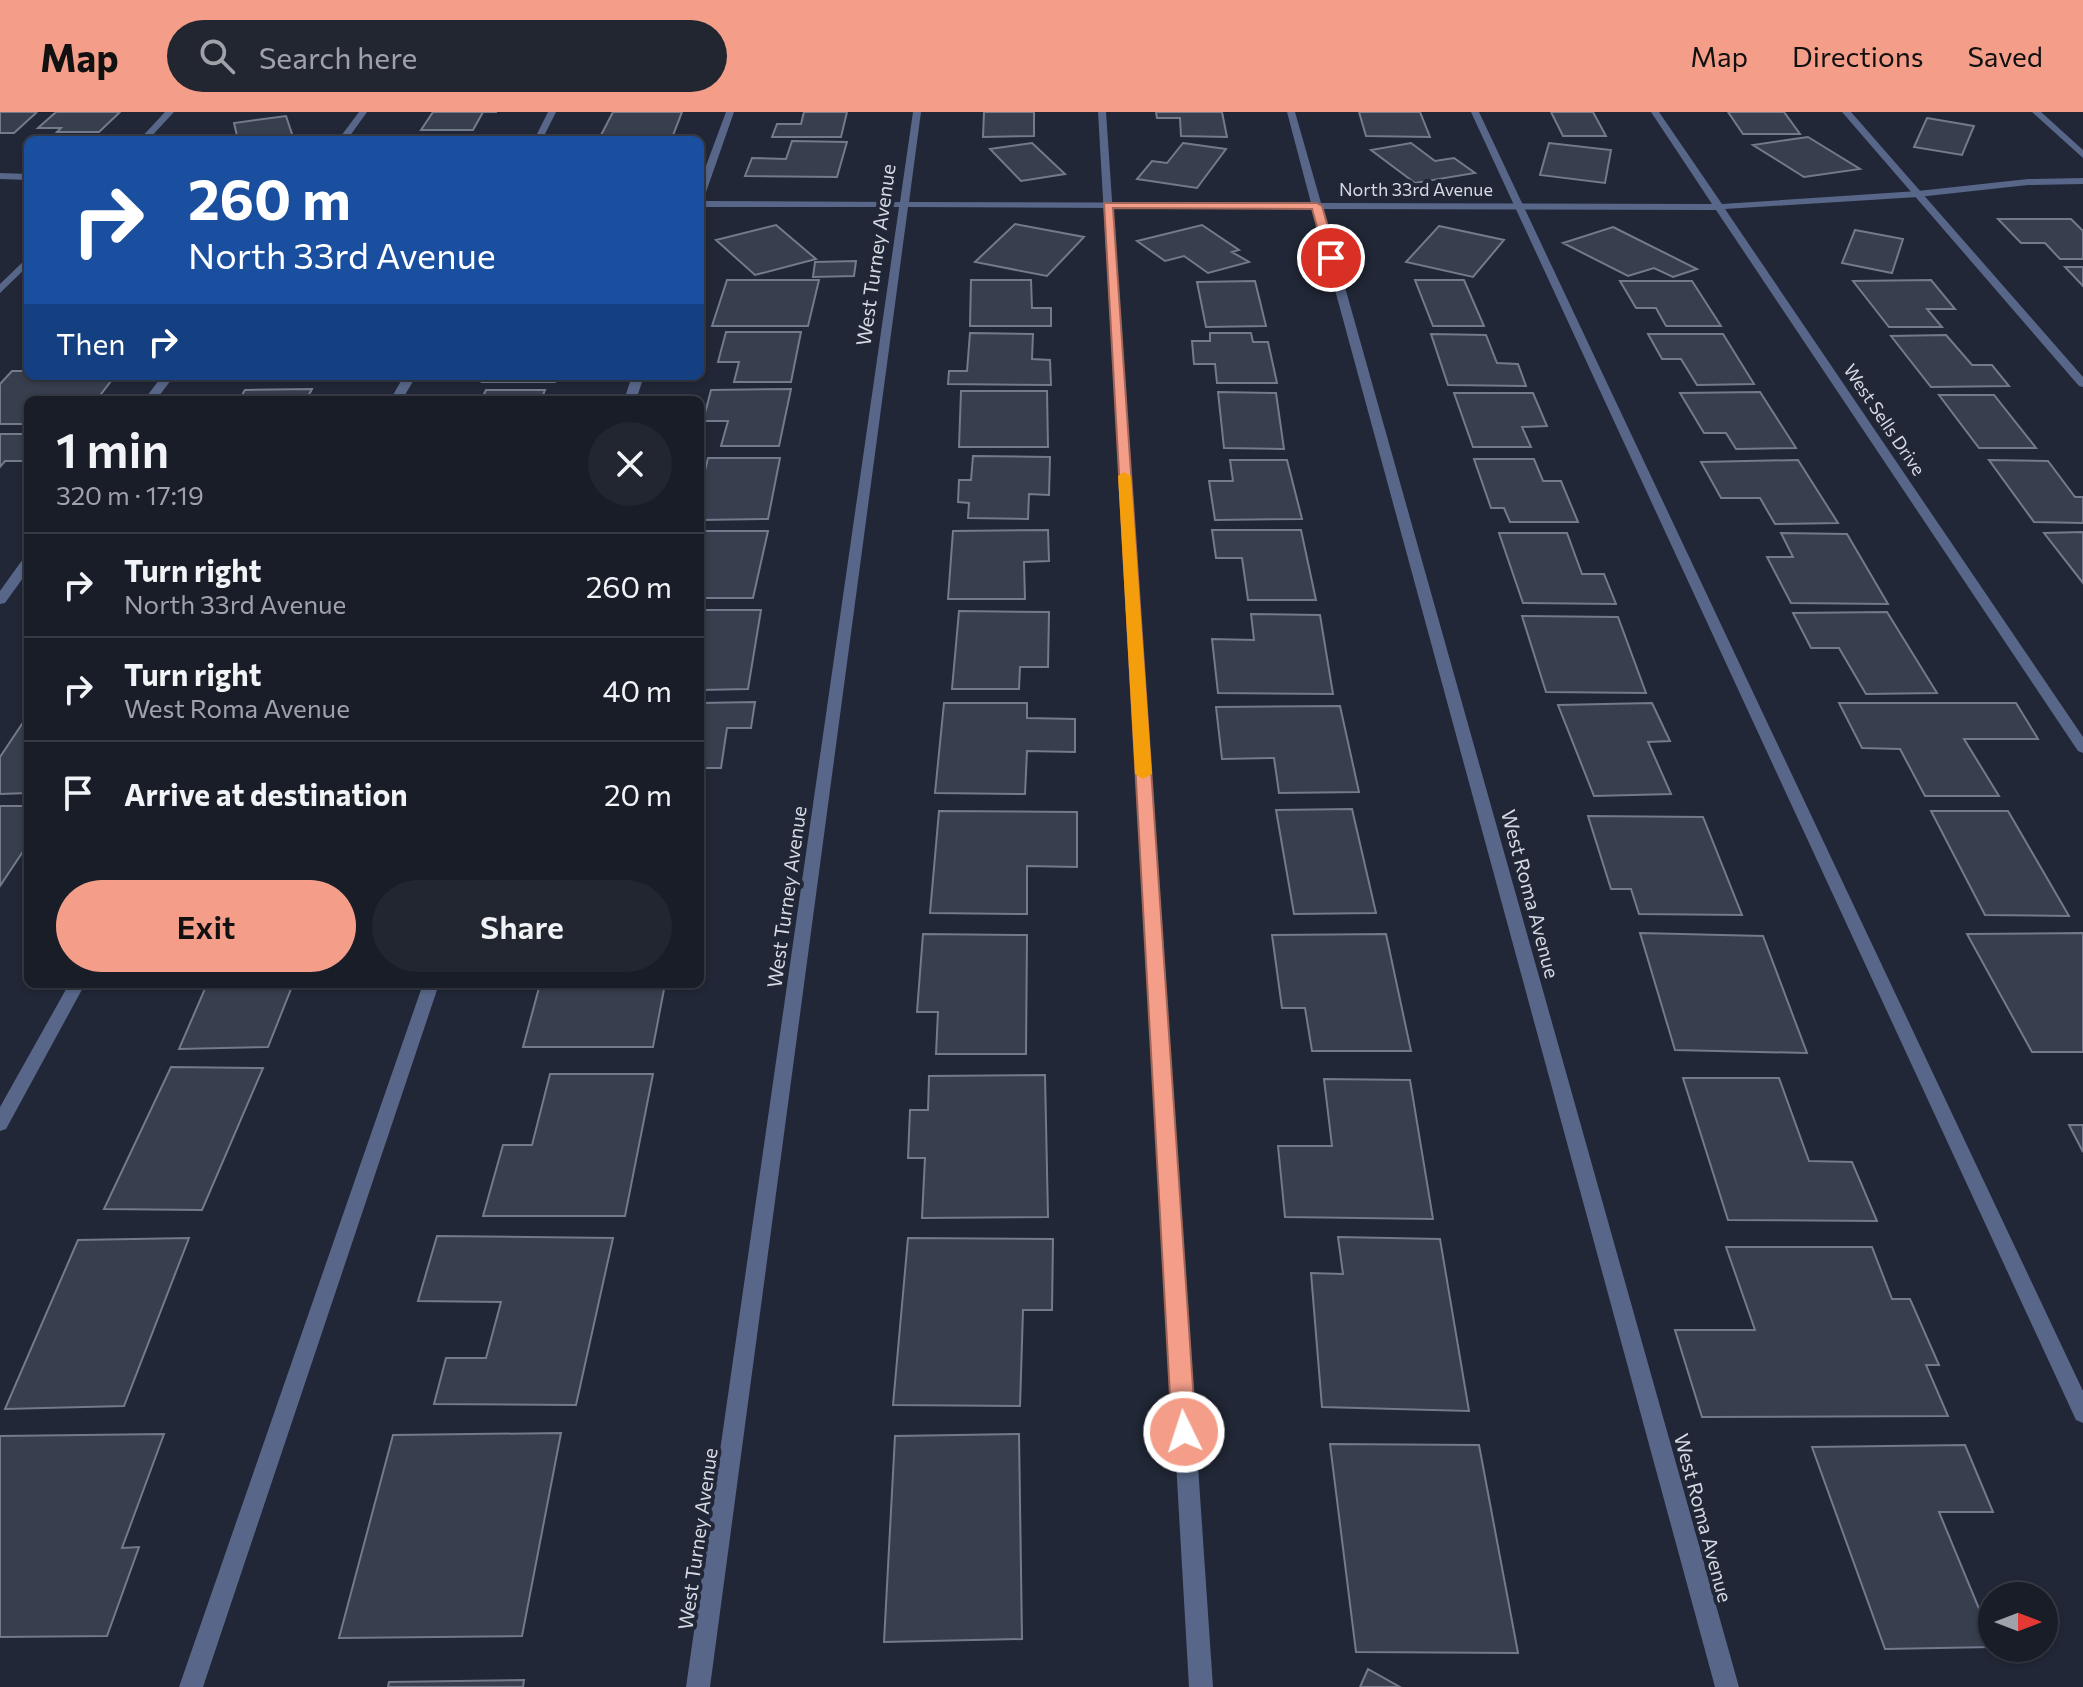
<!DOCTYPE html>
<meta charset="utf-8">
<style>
:root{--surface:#191d28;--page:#222630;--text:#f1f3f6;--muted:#9fa2a8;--line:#373b45;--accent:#f49e89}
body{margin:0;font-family:Commissioner,sans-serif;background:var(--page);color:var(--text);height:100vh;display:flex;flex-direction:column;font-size:30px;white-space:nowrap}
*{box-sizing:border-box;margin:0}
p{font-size:26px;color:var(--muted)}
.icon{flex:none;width:44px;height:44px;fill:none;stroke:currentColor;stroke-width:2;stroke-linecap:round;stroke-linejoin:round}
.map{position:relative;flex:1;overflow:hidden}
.side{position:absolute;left:24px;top:284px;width:680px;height:592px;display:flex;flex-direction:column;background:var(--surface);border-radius:12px;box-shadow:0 2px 6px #0004,0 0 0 2px var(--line)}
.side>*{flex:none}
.guide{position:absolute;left:24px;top:24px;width:680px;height:244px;border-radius:12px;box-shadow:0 2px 6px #0004,0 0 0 2px var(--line);background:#1a4fa0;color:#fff;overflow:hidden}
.needle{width:52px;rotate:90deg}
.tools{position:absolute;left:1978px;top:1470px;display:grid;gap:16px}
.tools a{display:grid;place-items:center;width:80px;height:80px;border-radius:50%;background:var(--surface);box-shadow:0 2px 6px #0004,0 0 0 2px var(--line);font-size:40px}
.pin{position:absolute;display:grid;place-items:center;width:68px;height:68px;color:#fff;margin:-34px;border:4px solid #fff;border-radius:50%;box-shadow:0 2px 8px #0007}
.me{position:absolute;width:88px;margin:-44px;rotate:356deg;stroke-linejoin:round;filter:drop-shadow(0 0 6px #0008)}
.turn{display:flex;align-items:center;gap:28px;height:168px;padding:0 32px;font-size:36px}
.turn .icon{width:104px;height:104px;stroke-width:2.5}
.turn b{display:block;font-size:56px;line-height:68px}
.then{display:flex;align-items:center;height:76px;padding:0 32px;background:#0003;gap:16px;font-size:30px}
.round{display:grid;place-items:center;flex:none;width:84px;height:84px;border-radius:42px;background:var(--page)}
.summary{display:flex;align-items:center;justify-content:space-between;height:136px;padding:0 32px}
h1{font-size:48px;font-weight:600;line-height:60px}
.button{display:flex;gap:16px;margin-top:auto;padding:16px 32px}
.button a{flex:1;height:92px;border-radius:48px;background:var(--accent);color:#111;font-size:32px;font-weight:600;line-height:92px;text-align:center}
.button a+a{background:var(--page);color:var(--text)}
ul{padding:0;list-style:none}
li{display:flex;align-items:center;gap:24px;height:104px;padding:0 32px;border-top:2px solid var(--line)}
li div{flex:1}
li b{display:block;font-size:30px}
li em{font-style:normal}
header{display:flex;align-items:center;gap:48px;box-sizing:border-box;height:112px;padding:0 40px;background:var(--accent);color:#111}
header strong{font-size:38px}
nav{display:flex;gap:44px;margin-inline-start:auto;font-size:28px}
.search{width:560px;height:72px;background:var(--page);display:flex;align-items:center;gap:20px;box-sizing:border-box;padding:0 28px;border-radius:44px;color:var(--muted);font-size:30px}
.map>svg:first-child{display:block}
</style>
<header>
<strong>Map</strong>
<div class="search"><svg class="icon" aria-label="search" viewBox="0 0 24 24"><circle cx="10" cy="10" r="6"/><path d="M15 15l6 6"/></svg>Search here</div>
<nav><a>Map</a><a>Directions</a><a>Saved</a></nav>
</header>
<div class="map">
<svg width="2083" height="1575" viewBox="0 0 2083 1575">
<rect width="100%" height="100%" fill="#212736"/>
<path fill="#373e4d" stroke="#727a8c" stroke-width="2" d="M0,0H37L14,21H0Z
M56,0H120L99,20H57L61,16H38Z
M433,0H497H483L473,18H421Z
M613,0H682L672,26L600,25Z
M804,0H847L841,25H772L777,12H801Z
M984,0H1034V24L983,25Z
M1156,0H1222L1227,25L1181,24L1180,6H1157Z
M1359,0H1420L1430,25L1366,24Z
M1551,0H1593L1606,24H1563Z
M1728,0H1784L1800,22H1743Z
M286,4L294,28H238L234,11Z
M1927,6L1974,14L1962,43L1914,35Z
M1808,25L1860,57L1804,65L1753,33Z
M792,29L847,30L837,65L745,64L752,46L786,47Z
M1032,31L1065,62L1021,69L990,37Z
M1183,31L1226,37L1197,76L1137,67L1152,49L1167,51Z
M1411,31L1435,49L1454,46L1475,61L1415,71L1371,38Z
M1549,31L1611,38L1605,71L1540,63Z
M1998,107H2071L2083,119V147H2060L2045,131H2021Z
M1015,112L1084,125L1047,164L975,150Z
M776,113L816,147L755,163L716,128Z
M1202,113L1239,138L1232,140L1249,150L1208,161L1184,144L1165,149L1137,129Z
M1439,114L1504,128L1473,165L1406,150Z
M1613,115L1697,157L1673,165L1654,156L1628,164L1563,131Z
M1855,118L1903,127L1892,161L1842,151Z
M856,149L854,164L813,165L815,150Z
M2065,155H2083V174Z
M727,168H819L808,214H712Z
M971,168H1031L1032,196H1051V214H970Z
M1415,168H1464L1484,214H1433Z
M1931,168L1955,197H1927L1942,215H1889L1853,169Z
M1255,169L1266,214L1206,215L1197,170Z
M1620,169H1692L1721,214H1666L1656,196H1636Z
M726,220H801L791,270H734L739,250H718Z
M970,221L1033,222L1032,247L1050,248L1051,273L948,272L949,259H967Z
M1210,221H1251L1253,230H1268L1277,271H1217L1215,252H1194L1192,229H1210Z
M1431,222L1486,223L1497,251L1518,252L1526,274L1448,273Z
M1648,222H1723L1754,272L1697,273L1681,247H1662Z
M1946,223L1972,253H1992L2009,274L1931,275L1891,224Z
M12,259H28V264H71L67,269H111L98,286L28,288V312H0V272Z
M261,264H318L315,269H258Z
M485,264H558L555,270H482Z
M312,277L306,288H239L245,278Z
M791,277L779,334H721L728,309H703L711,278Z
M486,278H545L541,288H481Z
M961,279H1047L1048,335H959Z
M1218,280L1276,281L1284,337L1224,336Z
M1760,280L1796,336L1736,337L1726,321H1704L1680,281Z
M1454,281H1533L1547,314L1522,315L1531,335H1473Z
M1939,283H1994L2036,336H1979Z
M0,322H28L24,328H28V349H5L0,355Z
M973,344L1050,345L1049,383L1029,382L1028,407L968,406L969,391L958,390L959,368H971Z
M708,346H780L768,407L700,408V380Z
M1474,347H1534L1543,369H1561L1578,410H1510L1504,396H1491Z
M1230,348H1287L1302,407L1215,408L1209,369H1233Z
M1798,348L1838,411L1775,412L1760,386H1721L1701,350Z
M1989,348L2048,349L2075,385H2083V411L2034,410Z
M1048,418L1049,449L1024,450L1025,487H948L953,419Z
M1212,418H1301L1316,488H1248L1242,446H1216Z
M700,419H768L753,486H700Z
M2083,420V471L2044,421Z
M1499,421H1567L1582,462H1604L1616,492L1523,491Z
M1781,421L1847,422L1888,492L1791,491L1767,445H1793Z
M700,498H761L748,577L700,578Z
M959,499L1049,500L1048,555H1020L1019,577H952Z
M1887,500L1937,581L1866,582L1839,536H1811L1793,501Z
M1251,502L1320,503L1333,582L1218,581L1212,527L1254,528Z
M1522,504L1618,505L1646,581L1546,580Z
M755,590L751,616H727L721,656H703L700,668V591Z
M944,591H1027V606L1075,607V640L1027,639L1025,682L935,681Z
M1652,591L1670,629L1648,630L1671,682L1594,684L1558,593Z
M1839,591H2016L2038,627H1964L1999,684H1925L1900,637L1862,636Z
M1340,594L1359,680L1279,681L1274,646L1222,647L1216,595Z
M28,603V681L0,682V645Z
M0,694H28V732L0,774Z
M1352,697L1376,801L1294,802L1276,698Z
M939,699L1077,700V755L1027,754V802L930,801Z
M1931,699H2008L2069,804L1985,803Z
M1588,704L1703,705L1742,803L1639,802L1631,777H1611Z
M1640,821L1763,824L1807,941L1675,938Z
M2083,821V940H2032L1967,822Z
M923,822L1027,823L1026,942H936L938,900H917Z
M1386,822L1411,939H1312L1305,896H1282L1272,823Z
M207,872H293L268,935L179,937Z
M540,872H665L653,935H523Z
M171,955L263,956L202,1098L104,1097Z
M550,962H653L625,1104H483L503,1033H532Z
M1045,963L1048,1105L922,1106L925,1046H908L910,998H928L929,964Z
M1683,966H1779L1809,1049L1852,1050L1877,1109L1728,1108Z
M1324,967L1410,968L1433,1107L1285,1105L1278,1034H1332Z
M2069,1013H2083V1040Z
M437,1124L613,1126L576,1293L434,1292L446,1246H486L501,1190L418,1189Z
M1338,1125L1440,1127L1469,1299L1322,1295L1311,1161L1343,1162Z
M189,1126L124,1294L5,1297L78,1128Z
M908,1126L1053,1127L1052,1198H1023L1020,1294L893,1293Z
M1726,1135H1872L1892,1187H1910L1939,1253H1926L1948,1304L1702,1305L1675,1218H1755Z
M561,1321L522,1524L339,1526L393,1323Z
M164,1322L122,1436L139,1435L107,1524L0,1525V1324Z
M1019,1322L1022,1527L884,1530L895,1324Z
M1330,1332L1479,1333L1518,1541L1356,1540Z
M1965,1333L1993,1400H1939L1992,1528V1535L1885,1537L1812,1335Z
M1368,1557L1400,1575H1360Z
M524,1568L523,1575H388L389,1570Z"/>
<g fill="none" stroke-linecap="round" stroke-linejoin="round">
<path fill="#586789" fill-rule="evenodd" d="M359,0H367L347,28H338Z
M726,0H734L705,83L700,86V70Z
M1098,0H1106L1213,1575H1189Z
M1471,0H1479L2083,1279V1311L2076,1308Z
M1842,0H1851L2083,265V275L2079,274Z
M0,61L28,62V68L0,67Z
M162,264H174L156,288H144Z
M632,264H644L636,288H624Z
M28,446V459L5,491L0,492V479L23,447Z
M423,872H439L203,1575H179Z"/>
<path fill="#586789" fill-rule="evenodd" d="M165,0H174L148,28H139Z
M548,0H556L542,28H534Z
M913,0H921L909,90L1311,91L1287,0H1295L1321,91L1712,92L1651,0H1659L1722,92L1918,79L2028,67L2083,66V72L2028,73L1918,85L1725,97L2083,625V641L2078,639L1716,98L1323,97L1739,1575H1715L1313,97L908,95L710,1575H686L899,95H700V89L900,90Z
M28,145V154L0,181V172Z
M404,264H416L402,288H390Z
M69,872H85L6,1017L0,1019V995Z"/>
<path fill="#586789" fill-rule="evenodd" d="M2032,0H2041L2083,38V46Z"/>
</g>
<path fill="#f49e89" stroke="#9f6759" stroke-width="2" d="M1104,91H1317L1322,94L1337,146L1331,150L1326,146L1312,97L1113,96L1196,1320L1193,1327L1184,1331L1176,1327L1172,1320Z"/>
<path fill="#f59e0b" d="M1124,360L1131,364L1152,662L1143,667L1135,662L1118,364Z"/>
<g text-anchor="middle" stroke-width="8" stroke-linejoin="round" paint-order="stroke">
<g font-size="18" fill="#d5d9e3" stroke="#212736">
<text x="1416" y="84">North 33rd Avenue</text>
<text transform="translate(1884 308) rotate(56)" y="6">West Sells Drive</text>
</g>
<g font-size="20" fill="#d5d9e3" stroke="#212736">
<text transform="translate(876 143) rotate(-82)" y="7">West Turney Avenue</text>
<text transform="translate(1530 782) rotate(75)" y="7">West Roma Avenue</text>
<text transform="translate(787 785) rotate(-82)" y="7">West Turney Avenue</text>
<text transform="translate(1703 1406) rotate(75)" y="7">West Roma Avenue</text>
<text transform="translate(698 1427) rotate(-82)" y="7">West Turney Avenue</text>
</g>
</g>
</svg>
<div class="tools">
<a><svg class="needle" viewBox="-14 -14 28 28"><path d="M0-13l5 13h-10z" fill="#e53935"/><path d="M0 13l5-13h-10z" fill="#9fa2a8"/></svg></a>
</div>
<div class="pin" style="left:1331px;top:146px;background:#d93025"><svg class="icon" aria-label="arrive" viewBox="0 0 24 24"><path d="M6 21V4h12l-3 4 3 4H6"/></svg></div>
<svg class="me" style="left:1184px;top:1320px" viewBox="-20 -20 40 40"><circle r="17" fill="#f49e89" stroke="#fff" stroke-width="3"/><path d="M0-11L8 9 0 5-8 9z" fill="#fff"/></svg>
<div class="guide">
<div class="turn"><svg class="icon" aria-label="right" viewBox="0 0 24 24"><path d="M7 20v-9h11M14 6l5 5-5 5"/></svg><div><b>260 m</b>North 33rd Avenue</div></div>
<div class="then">Then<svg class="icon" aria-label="right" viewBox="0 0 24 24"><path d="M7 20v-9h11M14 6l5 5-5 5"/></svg></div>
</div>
<section class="side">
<div class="summary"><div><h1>1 min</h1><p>320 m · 17:19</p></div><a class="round"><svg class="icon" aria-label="close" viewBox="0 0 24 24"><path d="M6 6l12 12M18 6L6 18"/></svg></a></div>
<ul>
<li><svg class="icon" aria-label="right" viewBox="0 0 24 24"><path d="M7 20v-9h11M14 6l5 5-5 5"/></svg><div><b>Turn right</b><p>North 33rd Avenue</p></div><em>260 m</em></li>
<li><svg class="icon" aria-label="right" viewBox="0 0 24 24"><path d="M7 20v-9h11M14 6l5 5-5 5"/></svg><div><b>Turn right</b><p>West Roma Avenue</p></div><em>40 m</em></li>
<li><svg class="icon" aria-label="arrive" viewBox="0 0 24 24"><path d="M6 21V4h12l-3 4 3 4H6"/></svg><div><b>Arrive at destination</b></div><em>20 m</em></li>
</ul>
<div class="button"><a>Exit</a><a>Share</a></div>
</section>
</div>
